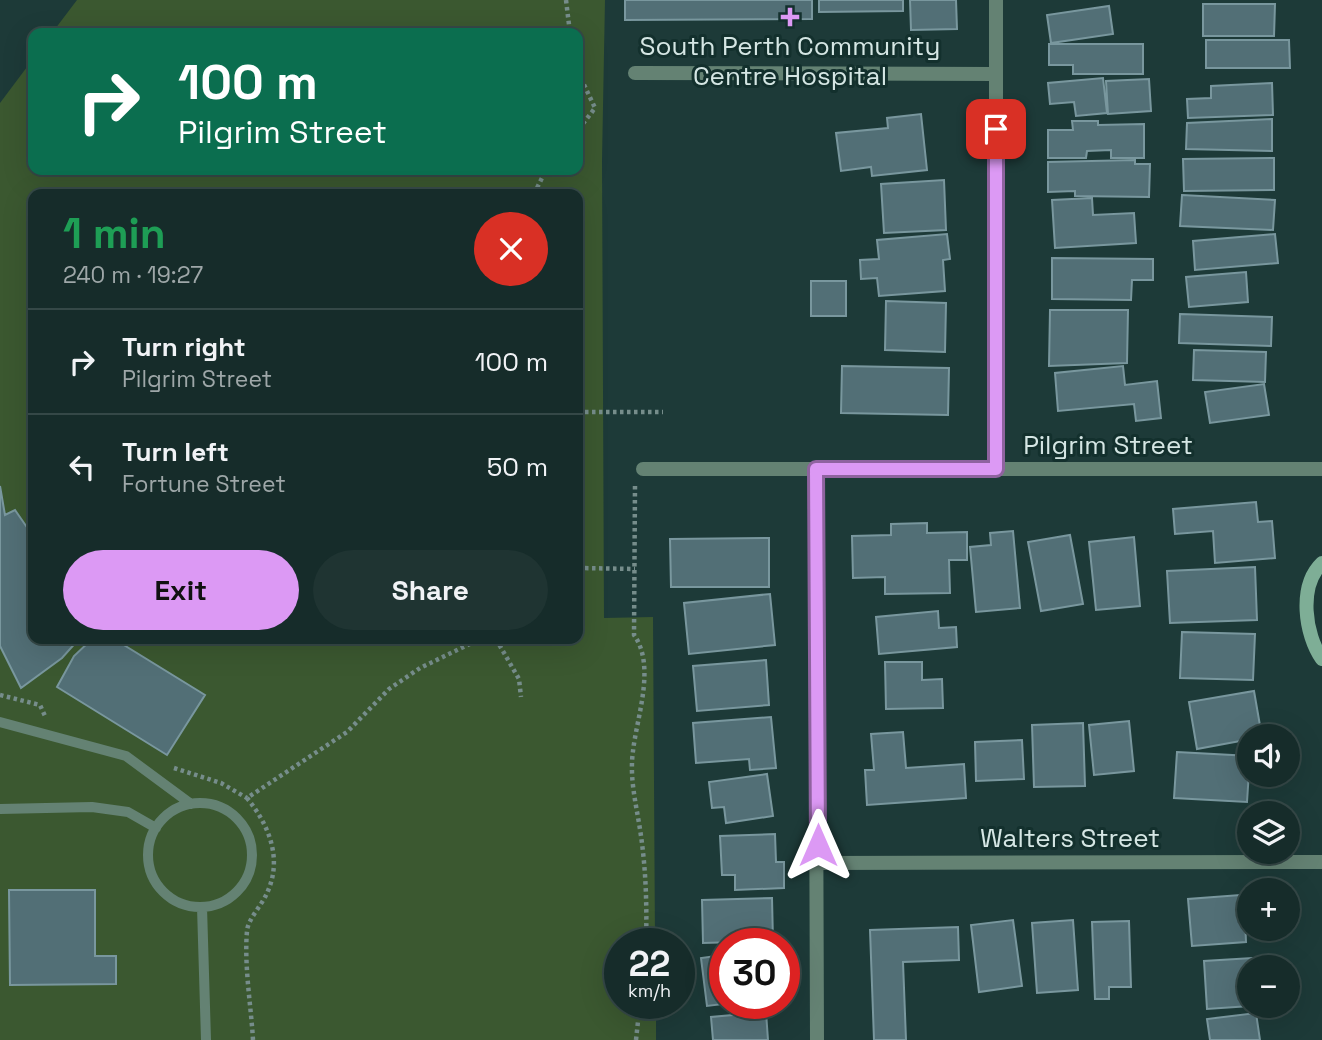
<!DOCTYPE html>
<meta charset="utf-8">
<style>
:root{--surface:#162c2a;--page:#1f3432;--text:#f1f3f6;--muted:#9ea7a8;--line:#354847;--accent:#dc99f4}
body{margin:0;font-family:"Space Grotesk",sans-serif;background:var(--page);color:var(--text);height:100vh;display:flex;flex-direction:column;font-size:26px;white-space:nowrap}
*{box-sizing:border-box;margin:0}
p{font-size:23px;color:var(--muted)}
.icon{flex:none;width:38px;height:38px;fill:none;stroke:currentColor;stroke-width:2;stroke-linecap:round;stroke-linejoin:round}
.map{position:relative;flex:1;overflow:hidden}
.drawer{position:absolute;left:28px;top:189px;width:555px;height:455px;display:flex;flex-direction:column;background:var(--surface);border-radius:14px;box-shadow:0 7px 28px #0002,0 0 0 2px var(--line)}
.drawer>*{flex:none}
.hud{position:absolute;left:28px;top:28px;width:555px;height:147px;border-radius:14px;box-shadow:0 7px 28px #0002,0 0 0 2px var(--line);background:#0b6e4f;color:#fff;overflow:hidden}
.tools{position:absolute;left:1237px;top:724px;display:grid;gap:14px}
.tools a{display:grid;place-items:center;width:63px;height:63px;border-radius:50%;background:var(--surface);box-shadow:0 7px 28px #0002,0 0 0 2px var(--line);font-size:35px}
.speed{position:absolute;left:604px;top:928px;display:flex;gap:14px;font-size:35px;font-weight:700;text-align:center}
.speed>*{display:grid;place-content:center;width:91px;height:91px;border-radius:50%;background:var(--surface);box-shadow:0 7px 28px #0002,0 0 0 2px var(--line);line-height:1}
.speed small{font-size:18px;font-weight:400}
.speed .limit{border:10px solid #d22;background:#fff;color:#111}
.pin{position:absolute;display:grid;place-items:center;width:60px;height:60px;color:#fff;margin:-30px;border-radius:14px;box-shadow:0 4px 10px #0006}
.me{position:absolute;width:77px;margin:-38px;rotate:0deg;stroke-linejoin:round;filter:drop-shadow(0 0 5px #0008)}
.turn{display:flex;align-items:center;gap:24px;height:147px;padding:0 35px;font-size:32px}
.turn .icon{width:91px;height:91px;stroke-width:2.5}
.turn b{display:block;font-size:49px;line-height:60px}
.round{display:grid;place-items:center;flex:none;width:74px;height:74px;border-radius:37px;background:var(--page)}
.head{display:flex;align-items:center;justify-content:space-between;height:119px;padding:0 35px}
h1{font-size:42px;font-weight:800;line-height:52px;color:#1e9e55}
.action{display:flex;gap:14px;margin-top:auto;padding:14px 35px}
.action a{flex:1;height:80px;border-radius:42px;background:var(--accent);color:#111;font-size:28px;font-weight:800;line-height:80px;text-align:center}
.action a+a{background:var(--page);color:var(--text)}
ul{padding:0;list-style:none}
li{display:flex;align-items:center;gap:21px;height:105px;padding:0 35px;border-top:2px solid var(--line)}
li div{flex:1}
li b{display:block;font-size:26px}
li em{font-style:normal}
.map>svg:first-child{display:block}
</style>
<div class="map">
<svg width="1322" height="1040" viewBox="0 0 1322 1040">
<rect width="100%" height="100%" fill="#1d3a38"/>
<path fill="#3b5830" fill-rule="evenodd" d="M77,0H605L602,160L604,618L653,617L655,943H620V1003H656V1040H0V103L33,59V170H578V33H52ZM33,194H578V639H33Z"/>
<path fill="#526f76" stroke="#79979e" stroke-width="2" d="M625,0H812V19L625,20Z
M819,0H903V11L819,12Z
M910,0H956L957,29L911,30Z
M1203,4H1275L1274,36H1203Z
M1109,6L1113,34L1051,43L1047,15Z
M1206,40H1289L1290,68H1206Z
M1049,44H1143V74H1073V65H1049Z
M1103,78L1107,113L1076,116L1074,102L1050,104L1048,83Z
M1149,79L1151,111L1108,114L1106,81Z
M1272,83L1273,115L1188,118L1187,99L1211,98V86Z
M921,114L927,170L872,176L871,167L841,171L836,133L888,128L887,118Z
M1272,119V151L1186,149L1187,123Z
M1072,121H1098V125L1144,124V158H1111V150L1087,151L1086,158H1048V130H1073Z
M1274,158V190L1184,191L1183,159Z
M1135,160V164H1150L1149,197L1075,196V191L1048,192V162Z
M944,180L946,230L884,233L881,184Z
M1182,195L1275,200L1273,230L1180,226Z
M1092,198L1093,215L1134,213L1136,243L1055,248L1052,200Z
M947,234L950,259L943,260L945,291L879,296L877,278L861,279L860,260L879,259L877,240Z
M1275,234L1278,263L1195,270L1193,241Z
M1052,258L1153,259V280H1132L1131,300L1052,299Z
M1246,272L1248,302L1189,307L1186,277Z
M811,281H846V316H811Z
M886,301L946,303L945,352L885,350Z
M1050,310H1128L1127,363L1049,366Z
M1180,314L1272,317L1271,346L1179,343Z
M1194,350L1266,352L1265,382L1193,380Z
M842,366L949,368L948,415L841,413Z
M1123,366L1125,385L1157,381L1161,418L1136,421L1134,404L1058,411L1055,373Z
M1264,384L1269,415L1210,423L1205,392Z
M0,486L5,515L15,510L33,536V639H79L62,658L21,688L0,646Z
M1256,502L1258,522L1272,521L1275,558L1215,563L1213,531L1175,534L1173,509Z
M927,523V533L967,532V560H949L950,593L885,594V577L853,578L852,536L891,535V524Z
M1013,531L1020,608L976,612L970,547L991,545L990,533Z
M1070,535L1083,604L1041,611L1028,542Z
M1134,537L1140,606L1096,610L1089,542Z
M769,538V587H671L670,539Z
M1255,567L1257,620L1170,623L1167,571Z
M770,594L775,645L689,654L684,603Z
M938,611L939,628L956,627L957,647L879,654L876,617Z
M1182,632L1255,634L1253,680L1180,678Z
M92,639H114L205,695L167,755L57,687L74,656Z
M766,660L769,705L697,711L693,666Z
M885,662H922V680L942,679L943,708L886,709Z
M1254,691L1262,737L1197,749L1189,702Z
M771,717L776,768L750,770L749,759L696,763L693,723Z
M1129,721L1134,771L1094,775L1089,725Z
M1083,723L1085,786L1034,787L1032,725Z
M903,732L906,768L964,764L966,798L867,805L865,770H874L871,734Z
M1022,740L1024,779L976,781L975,742Z
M1177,752L1250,756L1247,802L1174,798Z
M767,774L773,816L726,823L724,807L712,808L709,782Z
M775,834L776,862H784V888L735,890V875H722L720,836Z
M9,890H95V956H116V984L10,985Z
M1240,895L1241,901L1250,900V917H1245L1246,942L1192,946L1188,899Z
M772,898L773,941L703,943L702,900Z
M1013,920L1022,986L979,992L971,925Z
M1073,920L1078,990L1037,993L1032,923Z
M1129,921L1131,987H1109V999H1095L1092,922Z
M958,927L959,960L903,962L906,1040H874L870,930Z
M724,955V1003H731L707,1006L701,958Z
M1252,958L1250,1006L1207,1009L1204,961Z
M766,1012L768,1040H713L711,1017Z
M1256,1013L1260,1040H1210L1207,1019Z"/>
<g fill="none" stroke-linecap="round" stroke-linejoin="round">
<path stroke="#768d8b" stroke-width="4.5" stroke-dasharray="3.5 3.5" stroke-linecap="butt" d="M566,0L570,33
M578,72L595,108L578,130
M534,194L546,170
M578,412H663
M635,486L634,635C656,666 637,716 633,751C629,780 637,807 641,836C646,871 647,907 646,943
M578,568L635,569
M496,639L519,679L521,697
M0,695L40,705L45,716
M174,768L221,783L247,798
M253,1040C251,1005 244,966 247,931C248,919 262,905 267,893C283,859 269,825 247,798L347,732L389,689L420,668L480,639
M636,1040L640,1003"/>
<path stroke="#648273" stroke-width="10" d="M0,722L126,756L191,804
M148 855a52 52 0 1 1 104 0a52 52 0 1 1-104 0Z
M0,809L92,807L128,812L156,828
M202,907L206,1040"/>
<path stroke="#648273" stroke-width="14" d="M996,0V469
M635,73L996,74
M643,469H1322
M815,469L817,1040
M819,863L1322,862"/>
<path stroke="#7eae96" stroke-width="14" d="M1322,563C1298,586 1305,635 1322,659"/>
</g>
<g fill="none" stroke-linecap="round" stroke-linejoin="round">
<defs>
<path id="route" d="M818,845L816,469H996V129"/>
</defs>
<use href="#route" stroke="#8f639f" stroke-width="18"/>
<use href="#route" stroke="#dc99f4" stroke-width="12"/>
</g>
<path fill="#dc99f4" stroke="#13302d" stroke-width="2.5" d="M786.5 6.5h7v7h7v7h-7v7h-7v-7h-7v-7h7z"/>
<g text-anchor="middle" stroke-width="6" stroke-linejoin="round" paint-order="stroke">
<g font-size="26" fill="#d5e6e4" stroke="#13302d">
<text x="790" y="55">South Perth Community<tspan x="790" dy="30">Centre Hospital</tspan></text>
</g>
<g font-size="26" fill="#d5e6e4" stroke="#13302d">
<text x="1108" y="454">Pilgrim Street</text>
<text x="1070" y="847">Walters Street</text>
</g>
</g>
</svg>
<div class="tools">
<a><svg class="icon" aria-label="sound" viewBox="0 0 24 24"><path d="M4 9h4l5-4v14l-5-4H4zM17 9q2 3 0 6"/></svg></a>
<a><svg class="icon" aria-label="layers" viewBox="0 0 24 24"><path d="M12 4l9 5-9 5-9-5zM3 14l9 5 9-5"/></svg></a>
<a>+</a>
<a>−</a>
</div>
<div class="speed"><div>22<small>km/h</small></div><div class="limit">30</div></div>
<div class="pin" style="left:996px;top:129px;background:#d93025"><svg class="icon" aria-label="arrive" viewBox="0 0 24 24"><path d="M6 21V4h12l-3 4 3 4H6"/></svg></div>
<svg class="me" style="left:818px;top:845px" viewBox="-20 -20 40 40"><path d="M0-17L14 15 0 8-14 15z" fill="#dc99f4" stroke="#fff" stroke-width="4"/></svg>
<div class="hud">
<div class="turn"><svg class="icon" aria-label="right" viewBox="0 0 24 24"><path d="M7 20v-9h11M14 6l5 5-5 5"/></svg><div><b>100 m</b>Pilgrim Street</div></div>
</div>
<section class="drawer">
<div class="head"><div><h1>1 min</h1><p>240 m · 19:27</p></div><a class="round" style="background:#d93025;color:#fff"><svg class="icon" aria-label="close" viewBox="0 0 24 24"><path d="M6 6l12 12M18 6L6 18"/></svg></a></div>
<ul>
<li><svg class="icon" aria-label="right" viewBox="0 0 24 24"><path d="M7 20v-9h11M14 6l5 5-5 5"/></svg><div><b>Turn right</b><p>Pilgrim Street</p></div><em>100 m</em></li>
<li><svg class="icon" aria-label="left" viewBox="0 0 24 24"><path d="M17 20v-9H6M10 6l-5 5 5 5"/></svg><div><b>Turn left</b><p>Fortune Street</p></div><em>50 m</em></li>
</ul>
<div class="action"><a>Exit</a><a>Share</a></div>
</section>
</div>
